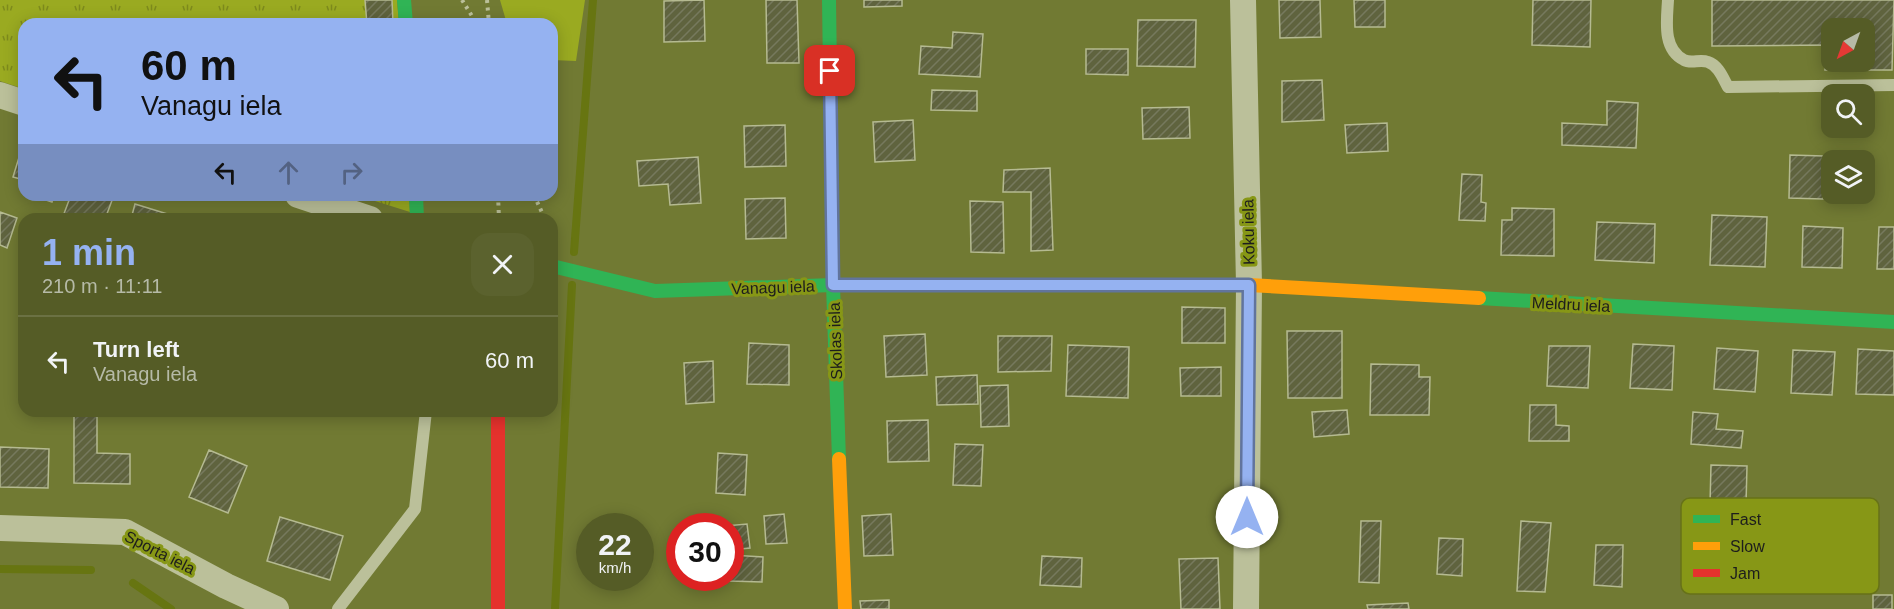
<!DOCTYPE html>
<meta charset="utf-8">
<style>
:root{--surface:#555c26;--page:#5b622e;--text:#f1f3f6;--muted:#b6baa7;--line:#6b7143;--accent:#95b2f1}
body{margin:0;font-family:Helvetica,sans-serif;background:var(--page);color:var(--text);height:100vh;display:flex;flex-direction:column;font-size:22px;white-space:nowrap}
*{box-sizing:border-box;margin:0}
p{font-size:20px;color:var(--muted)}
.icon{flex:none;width:33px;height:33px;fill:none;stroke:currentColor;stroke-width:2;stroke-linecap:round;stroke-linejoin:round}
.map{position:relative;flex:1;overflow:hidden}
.sheet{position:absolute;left:18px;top:213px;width:540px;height:204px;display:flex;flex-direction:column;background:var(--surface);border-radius:18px;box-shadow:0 3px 15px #0003}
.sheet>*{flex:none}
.guide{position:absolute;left:18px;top:18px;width:540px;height:183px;border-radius:18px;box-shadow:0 3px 15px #0003;background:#95b2f1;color:#111;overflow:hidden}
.needle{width:39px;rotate:221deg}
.fabs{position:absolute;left:1821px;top:18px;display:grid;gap:12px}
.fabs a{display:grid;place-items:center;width:54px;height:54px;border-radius:12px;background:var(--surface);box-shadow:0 3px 15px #0003;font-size:30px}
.speed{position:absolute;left:576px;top:513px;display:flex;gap:12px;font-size:30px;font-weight:700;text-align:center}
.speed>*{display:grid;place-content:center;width:78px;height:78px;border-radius:50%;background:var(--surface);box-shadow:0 3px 15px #0003;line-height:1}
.speed small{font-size:15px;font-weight:400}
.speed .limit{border:9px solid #d22;background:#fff;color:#111}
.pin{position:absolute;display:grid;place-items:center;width:51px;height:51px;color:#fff;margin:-26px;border-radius:12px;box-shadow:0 3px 9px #0006}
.me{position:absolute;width:66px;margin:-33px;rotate:0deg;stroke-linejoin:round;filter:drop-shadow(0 0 4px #0008)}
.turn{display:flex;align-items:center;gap:21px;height:126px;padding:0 24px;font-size:27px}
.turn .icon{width:78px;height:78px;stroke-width:2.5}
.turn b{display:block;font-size:42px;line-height:51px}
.lanes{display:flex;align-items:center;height:57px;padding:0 24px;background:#0003;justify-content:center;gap:30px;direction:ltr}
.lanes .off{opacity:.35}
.round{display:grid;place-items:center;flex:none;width:63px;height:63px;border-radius:18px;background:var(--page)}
.head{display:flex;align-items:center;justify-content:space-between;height:102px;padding:0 24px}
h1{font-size:36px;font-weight:700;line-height:45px;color:var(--accent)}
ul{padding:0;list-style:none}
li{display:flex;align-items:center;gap:18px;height:90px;padding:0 24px;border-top:2px solid var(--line)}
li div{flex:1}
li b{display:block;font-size:22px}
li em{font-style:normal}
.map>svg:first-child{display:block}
</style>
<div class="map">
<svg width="1894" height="609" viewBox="0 0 1894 609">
<defs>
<pattern id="park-tufts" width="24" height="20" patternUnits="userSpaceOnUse" patternTransform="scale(1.5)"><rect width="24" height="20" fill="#9aaa21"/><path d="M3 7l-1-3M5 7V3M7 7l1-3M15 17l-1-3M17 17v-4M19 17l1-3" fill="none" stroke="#7d8a1c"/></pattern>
<pattern id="building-hatch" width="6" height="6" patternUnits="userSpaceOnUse" patternTransform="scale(1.5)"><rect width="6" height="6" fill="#5f633e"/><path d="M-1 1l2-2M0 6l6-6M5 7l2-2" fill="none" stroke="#76795d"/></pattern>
</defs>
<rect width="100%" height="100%" fill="#717a33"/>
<path fill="url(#park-tufts)" d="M0,0H397L399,24H24V89L0,81Z
M356,195H409L410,212Z"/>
<path fill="#9aaa21" d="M500,0H585L576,61L552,60V24H507Z"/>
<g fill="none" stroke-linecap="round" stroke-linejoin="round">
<path stroke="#677511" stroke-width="8" d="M574,252L593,0
M0,569L91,570
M133,583L171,609
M555,609L572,285"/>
</g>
<path fill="url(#building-hatch)" stroke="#b5ba91" stroke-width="1.5" fill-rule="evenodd" d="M365,0H392L393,24H367Z
M704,0L705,41L664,42V1Z
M766,0H797L799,63H767Z
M864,0H902V6L864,7Z
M1279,0H1320L1321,37L1280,38Z
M1354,0H1385V27H1355Z
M1533,0H1591L1590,47L1532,45Z
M1712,0H1894L1892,70H1825V45L1712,46ZM1832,28H1864V62H1832Z
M1138,20H1196L1195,67L1137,66Z
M953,32L983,34L980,77L919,74L921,46L952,48Z
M1086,49H1128V75L1086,74Z
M1322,80L1324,120L1282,122V81Z
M932,90L977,91V111L931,110Z
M1607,101L1638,103L1636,148L1562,145V123L1607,125Z
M1189,107L1190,138L1143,139L1142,108Z
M913,120L915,160L875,162L873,122Z
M1387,123L1388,151L1347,153L1345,125Z
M785,125L786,166L745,167L744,126Z
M21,151L24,152V180L13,177Z
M1790,155L1824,156L1823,199L1789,198Z
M698,157L701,203L670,205L668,184L639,186L637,161Z
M1050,168L1053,250L1031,251V192H1003L1004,170Z
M1462,174L1482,175L1481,202L1486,203L1485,221L1459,220Z
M31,195H54L52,202Z
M71,195H114L105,219H62Z
M785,198L786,238L746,239L745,199Z
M970,201L1003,202L1004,253L971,252Z
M135,204L174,216L173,219H131Z
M1512,208L1554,209V256L1501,255L1502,220H1512Z
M0,212L17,218L7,248L0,245Z
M1712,215L1767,217L1765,267L1710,265Z
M1597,222L1655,224L1654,263L1595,260Z
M1803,226L1843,228L1842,268L1802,267Z
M1879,227H1894V269H1877Z
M1182,307L1225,308V343H1182Z
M1287,331H1342V398H1288Z
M925,334L927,375L886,377L884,336Z
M998,336H1052L1051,371L998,372Z
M749,343L789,345V385L747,384Z
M1633,344L1674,346L1672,390L1630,388Z
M1068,345L1129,347L1128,398L1066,396Z
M1549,346H1590L1588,388L1547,386Z
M1717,348L1758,351L1755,392L1714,389Z
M1858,349L1894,351V395L1856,394Z
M1793,350L1835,352L1832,395L1791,393Z
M713,361L714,402L686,404L684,363Z
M1371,364L1419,365V377H1430L1429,415H1370Z
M1221,367V396H1181L1180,368Z
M977,375L978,404L937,405L936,377Z
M1008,385L1009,426L981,427L980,386Z
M1530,405H1556V425L1569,426V441H1529Z
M1347,410L1349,434L1314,437L1312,412Z
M1693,412L1718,414L1716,429L1743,431L1741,448L1691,444Z
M74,413H97V453L130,454V484L74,483Z
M928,420L929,461L888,462L887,421Z
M955,444L983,445L981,486L953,485Z
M0,447L49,449L48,488L0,487Z
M209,450L247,466L228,513L189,497Z
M718,453L747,455L745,495L716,493Z
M1711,465L1747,466L1746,504H1710Z
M784,514L787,543L766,544L764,516Z
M891,514L893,555L864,556L862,516Z
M280,517L343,536L330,580L267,561Z
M1361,521H1381L1379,583L1359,582Z
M1521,521L1551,523L1545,592L1517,591Z
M747,524L750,548L730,550V526H725Z
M1439,538L1463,539L1462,576L1437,574Z
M1596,545H1623L1622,587L1594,585Z
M731,555L763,557L762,582L730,581Z
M1042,556L1082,558L1081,587L1040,585Z
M1218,558L1220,609H1181L1179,559Z
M1873,595H1892V609H1873Z
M889,600V609H861L860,601Z
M1408,603L1409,609H1368L1367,605Z"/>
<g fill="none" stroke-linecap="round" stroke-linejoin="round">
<path stroke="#bbc09a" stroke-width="4" stroke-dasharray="3 4.5" stroke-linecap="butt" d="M462,0L477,24
M487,0L489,24
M498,195L499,219
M534,195L545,219"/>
<path stroke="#bbc09a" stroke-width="12" d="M1668,0C1667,20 1662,49 1684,60C1691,64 1700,59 1708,62C1718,65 1723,78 1728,87L1894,85
M338,609L415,509L426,411"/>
<path stroke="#bbc09a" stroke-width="26" d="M1243,0L1249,285L1246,609
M0,95L24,103
M298,195L370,219
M0,528L125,532L226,586L276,609"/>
<path stroke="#30b455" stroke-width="14" d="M404,0L406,24
M829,0L833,285L839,459
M416,195L417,219
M552,266L655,291L833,285H1059
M1479,298L1894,322"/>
<path stroke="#ff9f0a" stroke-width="14" d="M1059,285H1249L1479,298
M839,459L845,609"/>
<path stroke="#e5322d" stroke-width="14" d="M498,411V609"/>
</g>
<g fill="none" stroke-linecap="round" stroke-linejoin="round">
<defs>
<path id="route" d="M830,71L833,285H1249L1247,517"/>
</defs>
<use href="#route" stroke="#61749d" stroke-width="15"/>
<use href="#route" stroke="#95b2f1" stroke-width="10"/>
</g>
<g text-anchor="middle" stroke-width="6" stroke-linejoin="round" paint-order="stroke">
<g font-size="16" fill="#1d1d1d" stroke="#879716">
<text transform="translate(1248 232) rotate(-91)" y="6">Koku iela</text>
<text transform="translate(773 287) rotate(-2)" y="6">Vanagu iela</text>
<text transform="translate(1571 304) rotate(3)" y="6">Meldru iela</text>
<text transform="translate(835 341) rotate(-92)" y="6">Skolas iela</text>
<text transform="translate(160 552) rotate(27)" y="6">Sporta iela</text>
</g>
</g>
<rect x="1681" y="498" width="198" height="96" rx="9" fill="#879716" stroke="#677218" stroke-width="1.5"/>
<rect x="1693" y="515" width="27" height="8" fill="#30b455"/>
<rect x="1693" y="542" width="27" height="8" fill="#ff9f0a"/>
<rect x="1693" y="569" width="27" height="8" fill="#e5322d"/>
<g font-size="16" fill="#1d1d1d">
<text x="1730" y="525">Fast</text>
<text x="1730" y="552">Slow</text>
<text x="1730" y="579">Jam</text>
</g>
</svg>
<div class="fabs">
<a><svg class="needle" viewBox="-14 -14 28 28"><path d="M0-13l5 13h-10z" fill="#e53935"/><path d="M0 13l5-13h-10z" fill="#b6baa7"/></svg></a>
<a><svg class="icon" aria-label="search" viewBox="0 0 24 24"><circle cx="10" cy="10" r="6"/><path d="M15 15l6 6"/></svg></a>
<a><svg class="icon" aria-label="layers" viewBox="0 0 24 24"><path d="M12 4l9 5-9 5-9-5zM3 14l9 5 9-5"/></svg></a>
</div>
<div class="speed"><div>22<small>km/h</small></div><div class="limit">30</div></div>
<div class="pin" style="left:830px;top:71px;background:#d93025"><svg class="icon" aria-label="arrive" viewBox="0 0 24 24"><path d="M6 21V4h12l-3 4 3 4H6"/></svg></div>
<svg class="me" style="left:1247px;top:517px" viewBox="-20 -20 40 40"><circle r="19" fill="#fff"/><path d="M0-13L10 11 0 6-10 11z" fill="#95b2f1"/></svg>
<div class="guide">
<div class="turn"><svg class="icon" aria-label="left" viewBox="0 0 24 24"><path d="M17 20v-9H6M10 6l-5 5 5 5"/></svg><div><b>60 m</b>Vanagu iela</div></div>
<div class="lanes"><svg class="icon" aria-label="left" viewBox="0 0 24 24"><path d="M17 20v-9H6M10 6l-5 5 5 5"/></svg><svg class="icon off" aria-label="ahead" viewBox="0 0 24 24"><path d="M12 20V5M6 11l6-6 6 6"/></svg><svg class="icon off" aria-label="right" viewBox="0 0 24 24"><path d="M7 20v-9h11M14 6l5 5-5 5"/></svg></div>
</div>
<section class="sheet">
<div class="head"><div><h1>1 min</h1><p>210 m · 11:11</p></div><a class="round"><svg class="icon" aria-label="close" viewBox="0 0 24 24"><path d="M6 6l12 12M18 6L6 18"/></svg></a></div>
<ul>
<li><svg class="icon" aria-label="left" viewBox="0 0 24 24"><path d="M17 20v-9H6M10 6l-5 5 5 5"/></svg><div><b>Turn left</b><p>Vanagu iela</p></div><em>60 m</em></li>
</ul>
</section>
</div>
